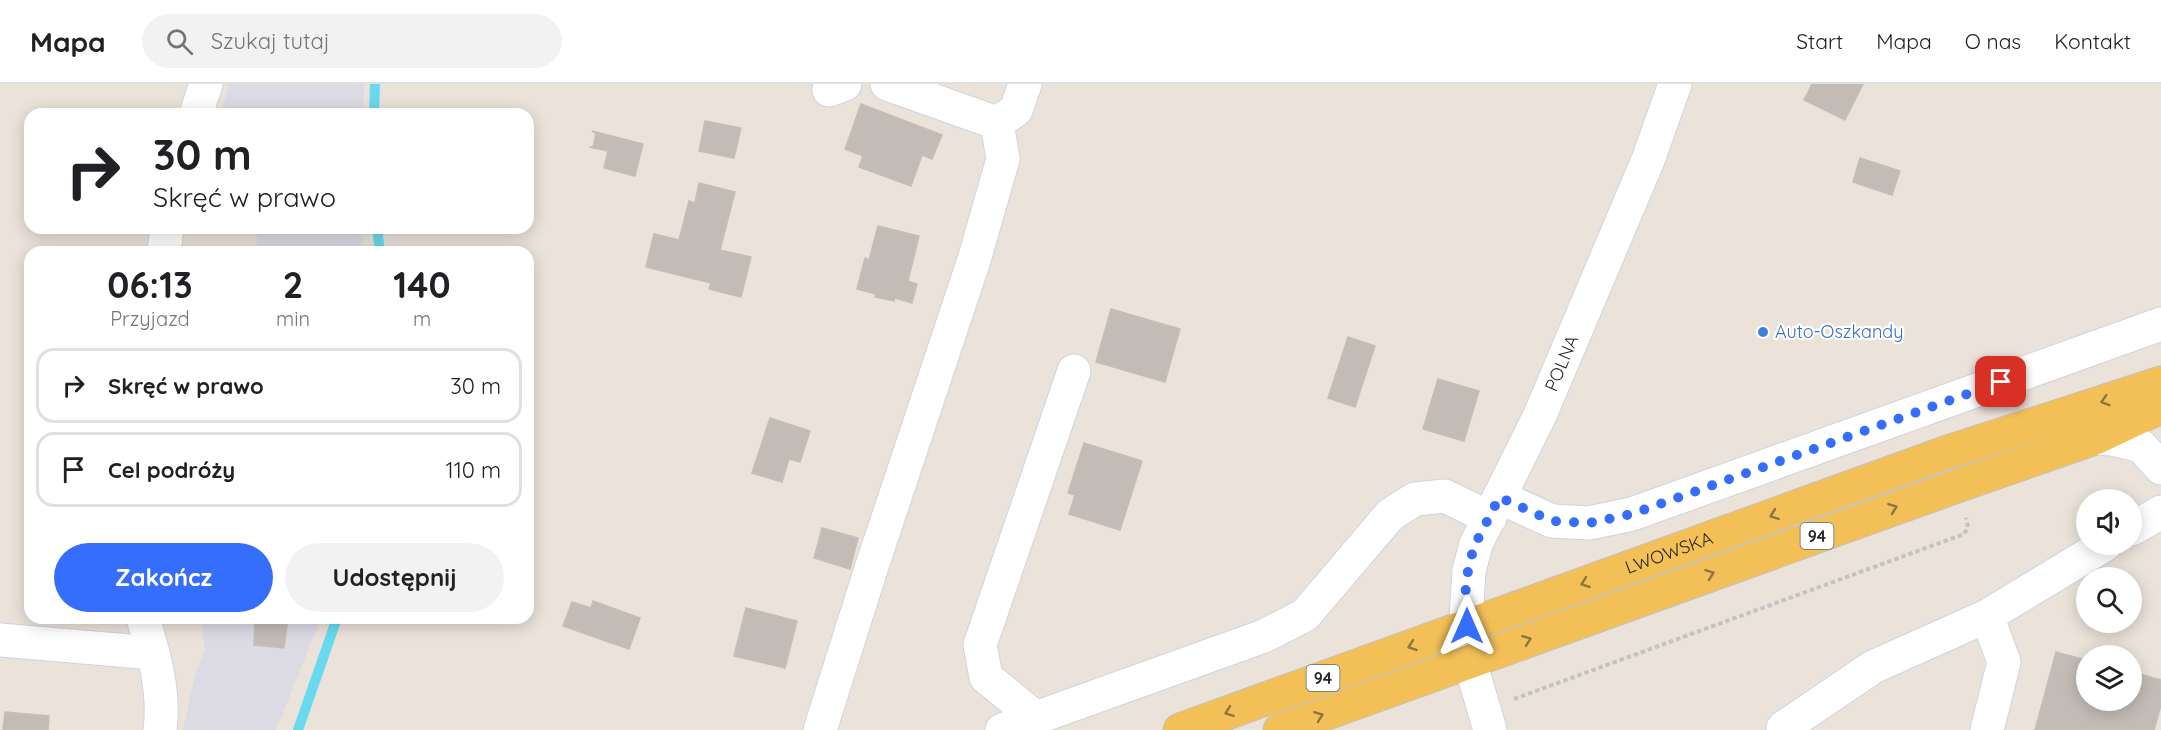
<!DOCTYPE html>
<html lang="pl">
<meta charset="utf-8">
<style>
:root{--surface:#fff;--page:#f2f2f2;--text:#202124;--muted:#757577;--line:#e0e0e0;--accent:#356dfc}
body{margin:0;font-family:Quicksand,sans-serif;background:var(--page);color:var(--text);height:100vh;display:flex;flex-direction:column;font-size:22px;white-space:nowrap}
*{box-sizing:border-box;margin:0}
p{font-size:20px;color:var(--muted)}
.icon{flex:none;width:33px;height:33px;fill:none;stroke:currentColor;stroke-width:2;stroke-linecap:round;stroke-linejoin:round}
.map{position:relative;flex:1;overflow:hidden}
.sheet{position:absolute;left:24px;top:162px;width:510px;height:378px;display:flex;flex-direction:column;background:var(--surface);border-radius:18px;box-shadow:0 3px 15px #0003}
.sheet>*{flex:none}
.top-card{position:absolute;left:24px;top:24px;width:510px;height:126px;border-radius:18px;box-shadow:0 3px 15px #0003;background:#fff;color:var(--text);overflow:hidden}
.controls{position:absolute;left:2076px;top:405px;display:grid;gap:12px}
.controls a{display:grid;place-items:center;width:66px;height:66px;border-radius:50%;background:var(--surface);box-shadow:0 3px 15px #0003;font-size:30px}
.pin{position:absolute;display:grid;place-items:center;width:51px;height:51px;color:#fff;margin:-26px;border-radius:12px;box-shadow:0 3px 9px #0006}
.me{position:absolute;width:66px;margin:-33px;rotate:0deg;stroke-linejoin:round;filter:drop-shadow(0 0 4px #0008)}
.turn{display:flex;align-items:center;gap:21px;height:126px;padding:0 30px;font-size:27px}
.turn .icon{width:78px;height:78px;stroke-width:2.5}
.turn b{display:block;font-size:42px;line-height:51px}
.eta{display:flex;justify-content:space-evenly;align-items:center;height:102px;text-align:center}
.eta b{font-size:36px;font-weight:700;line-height:42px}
.action{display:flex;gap:12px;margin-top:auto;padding:12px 30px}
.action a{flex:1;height:69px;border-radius:36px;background:var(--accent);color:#fff;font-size:24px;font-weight:700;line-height:69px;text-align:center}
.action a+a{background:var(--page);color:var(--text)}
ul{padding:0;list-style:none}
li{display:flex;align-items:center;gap:18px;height:75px;margin:0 12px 9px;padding:0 18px;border:3px solid var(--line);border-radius:18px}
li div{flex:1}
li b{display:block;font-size:22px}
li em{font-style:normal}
header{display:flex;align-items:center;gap:36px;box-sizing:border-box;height:84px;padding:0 30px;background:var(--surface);border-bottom:2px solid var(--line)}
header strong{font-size:28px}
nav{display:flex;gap:33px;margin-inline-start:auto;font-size:21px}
.search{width:420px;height:54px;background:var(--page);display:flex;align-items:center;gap:15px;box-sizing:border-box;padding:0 21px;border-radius:33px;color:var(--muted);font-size:22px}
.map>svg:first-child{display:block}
</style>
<header>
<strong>Mapa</strong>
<div class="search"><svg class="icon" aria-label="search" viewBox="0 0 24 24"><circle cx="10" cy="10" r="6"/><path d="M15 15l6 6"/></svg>Szukaj tutaj</div>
<nav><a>Start</a><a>Mapa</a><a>O nas</a><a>Kontakt</a></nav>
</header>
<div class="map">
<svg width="2161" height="646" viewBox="0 0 2161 646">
<rect width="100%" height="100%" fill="#ebe2d9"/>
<path fill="#dcdae3" d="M229,0H364L363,30H221Z
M258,144H361L363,168H256Z
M201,534H321L276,646H183L195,592L205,565Z"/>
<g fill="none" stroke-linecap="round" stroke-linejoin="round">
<path stroke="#69d9f0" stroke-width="10" d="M374,30L375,0
M377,144L380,168
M298,646L337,534"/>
</g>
<path fill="#c3bcb6" stroke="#c6beb3" stroke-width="1.5" d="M1812,0H1863L1845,36L1804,16Z
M861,20L942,51L932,75L922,71L911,102L859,83L863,72L845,65Z
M705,37L741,44L734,74L699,67Z
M592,47L643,60L635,92L604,84L608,67L589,63H593L596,50Z
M1860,74L1900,87L1892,111L1853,98Z
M699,99L735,108L720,166L751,173L741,213L709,205L711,199L646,183L654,150L679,156L689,117L695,119Z
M878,142L919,152L908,197L917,200L912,219L895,214L894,217L875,213L876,210L857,205L865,174L869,176Z
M1111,225L1180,245L1165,298L1096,278Z
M1348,253L1375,262L1355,323L1328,314Z
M1438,295L1479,307L1464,357L1423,345Z
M770,334L810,347L800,378L789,375L782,398L752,389Z
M1084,359L1142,377L1120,446L1069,430L1075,411L1068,409Z
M822,444L858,454L850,485L814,474Z
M593,517L640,534L629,565L563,542L572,518L591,524Z
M746,524L797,537L785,584L734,572Z
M255,534H288L284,564L254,561Z
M2056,568L2086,576V616H2132V588L2161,596V621L2154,646H2035Z
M5,628L49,632L48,646H3Z"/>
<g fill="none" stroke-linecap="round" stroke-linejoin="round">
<defs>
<g id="minor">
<path d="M887,0L997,39L1016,26L1025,0"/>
<path d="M829,6L845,0"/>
<path d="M196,30L206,0"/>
<path d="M164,168L167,144"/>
<path d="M2095,354L2112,355L2141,362L2161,384"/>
<path d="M1499,413L1552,437L1589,439L1632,430L2161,240"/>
<path d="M2132,445L2161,428"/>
<path d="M1987,532L2004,578L1987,646"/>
<path d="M143,534C154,571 165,607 160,646"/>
<path d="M0,556L153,569"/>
<path d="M1036,634L986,593L980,561L1074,287"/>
<path d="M1783,644L1873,583L1987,532L2106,460"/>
<path d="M820,646L871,485L974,176L1003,75L997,39"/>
<path d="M1002,646L1264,552L1305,531L1390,431L1415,415L1445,412L1490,434"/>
<path id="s1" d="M1490,646L1473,588L1466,533L1469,487L1476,460L1540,331L1648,76L1675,0"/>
</g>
<g id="major">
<path id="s2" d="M1180,646L1945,369L2161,299"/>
<path d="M1280,646L1957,402L2095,354L2161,323"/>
</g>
</defs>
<use href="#minor" stroke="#cfd4e2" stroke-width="35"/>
<use href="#major" stroke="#c3c3c3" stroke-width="35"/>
<path stroke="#c3c3c3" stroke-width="4" stroke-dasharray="4.5 3" stroke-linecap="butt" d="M1514,615L1964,450L1968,443L1966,434"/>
<use href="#minor" stroke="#fff" stroke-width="33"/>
<use href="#major" stroke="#f2c057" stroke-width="33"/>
</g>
<defs><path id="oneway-chevron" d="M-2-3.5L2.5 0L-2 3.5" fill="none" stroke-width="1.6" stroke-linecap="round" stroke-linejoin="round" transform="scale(1.5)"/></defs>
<g stroke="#8d7440">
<use href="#oneway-chevron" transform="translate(2105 317) rotate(162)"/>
<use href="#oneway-chevron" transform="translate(1893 424) rotate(-20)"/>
<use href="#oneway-chevron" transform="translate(1774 431) rotate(160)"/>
<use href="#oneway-chevron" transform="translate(1710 490) rotate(-20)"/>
<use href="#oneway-chevron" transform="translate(1585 499) rotate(160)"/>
<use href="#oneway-chevron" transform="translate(1527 556) rotate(-20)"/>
<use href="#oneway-chevron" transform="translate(1412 562) rotate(160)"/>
<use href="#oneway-chevron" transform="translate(1229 628) rotate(160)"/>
<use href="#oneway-chevron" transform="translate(1319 632) rotate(-20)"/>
</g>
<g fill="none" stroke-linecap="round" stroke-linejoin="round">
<path stroke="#356dfc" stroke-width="10" stroke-dasharray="0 18" d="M1467,542C1463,516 1466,483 1476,459C1483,444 1492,429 1499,413L1552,437L1589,439L1632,430L2001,298"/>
</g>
<circle fill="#3f7fe0" stroke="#fff" stroke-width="2" cx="1763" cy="248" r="6"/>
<g text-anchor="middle" stroke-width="4.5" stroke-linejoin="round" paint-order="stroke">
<g fill="#fff" stroke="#686868" stroke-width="1.5">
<rect x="1800.5" y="439" width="33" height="26" rx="4.5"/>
<rect x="1306.5" y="581" width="33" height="26" rx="4.5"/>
</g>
<g font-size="16" font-weight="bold" fill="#282828">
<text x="1817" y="458">94</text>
<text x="1323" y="600">94</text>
</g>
<g font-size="18" fill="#366cbe" stroke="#fff" text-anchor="start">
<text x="1775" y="254">Auto-Oszkandy</text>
</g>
<g font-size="18" fill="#282828" stroke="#fff">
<text dy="6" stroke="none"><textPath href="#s1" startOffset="390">POLNA</textPath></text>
<text dy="6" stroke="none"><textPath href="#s2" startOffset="520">LWOWSKA</textPath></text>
</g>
</g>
</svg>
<div class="controls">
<a><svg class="icon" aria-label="sound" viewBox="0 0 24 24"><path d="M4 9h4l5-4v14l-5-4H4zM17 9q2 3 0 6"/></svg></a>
<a><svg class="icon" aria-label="search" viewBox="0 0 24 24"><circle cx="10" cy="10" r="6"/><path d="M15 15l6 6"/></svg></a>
<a><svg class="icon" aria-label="layers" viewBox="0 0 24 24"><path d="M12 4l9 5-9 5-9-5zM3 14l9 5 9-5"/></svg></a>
</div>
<div class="pin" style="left:2001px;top:298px;background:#d93025"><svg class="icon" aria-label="arrive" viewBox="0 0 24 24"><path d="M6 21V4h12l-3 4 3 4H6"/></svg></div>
<svg class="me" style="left:1467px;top:542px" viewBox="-20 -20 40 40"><path d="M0-17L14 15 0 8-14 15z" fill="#356dfc" stroke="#fff" stroke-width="4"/></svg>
<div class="top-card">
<div class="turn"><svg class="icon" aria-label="right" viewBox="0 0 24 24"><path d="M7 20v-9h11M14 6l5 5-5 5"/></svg><div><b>30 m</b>Skręć w prawo</div></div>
</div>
<section class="sheet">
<div class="eta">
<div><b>06:13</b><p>Przyjazd</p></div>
<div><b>2</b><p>min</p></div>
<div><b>140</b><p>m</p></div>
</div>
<ul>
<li><svg class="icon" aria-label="right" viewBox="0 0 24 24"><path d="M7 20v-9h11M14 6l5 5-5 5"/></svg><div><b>Skręć w prawo</b></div><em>30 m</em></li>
<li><svg class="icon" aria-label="arrive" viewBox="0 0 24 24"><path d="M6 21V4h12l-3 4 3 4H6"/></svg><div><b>Cel podróży</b></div><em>110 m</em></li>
</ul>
<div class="action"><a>Zakończ</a><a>Udostępnij</a></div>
</section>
</div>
